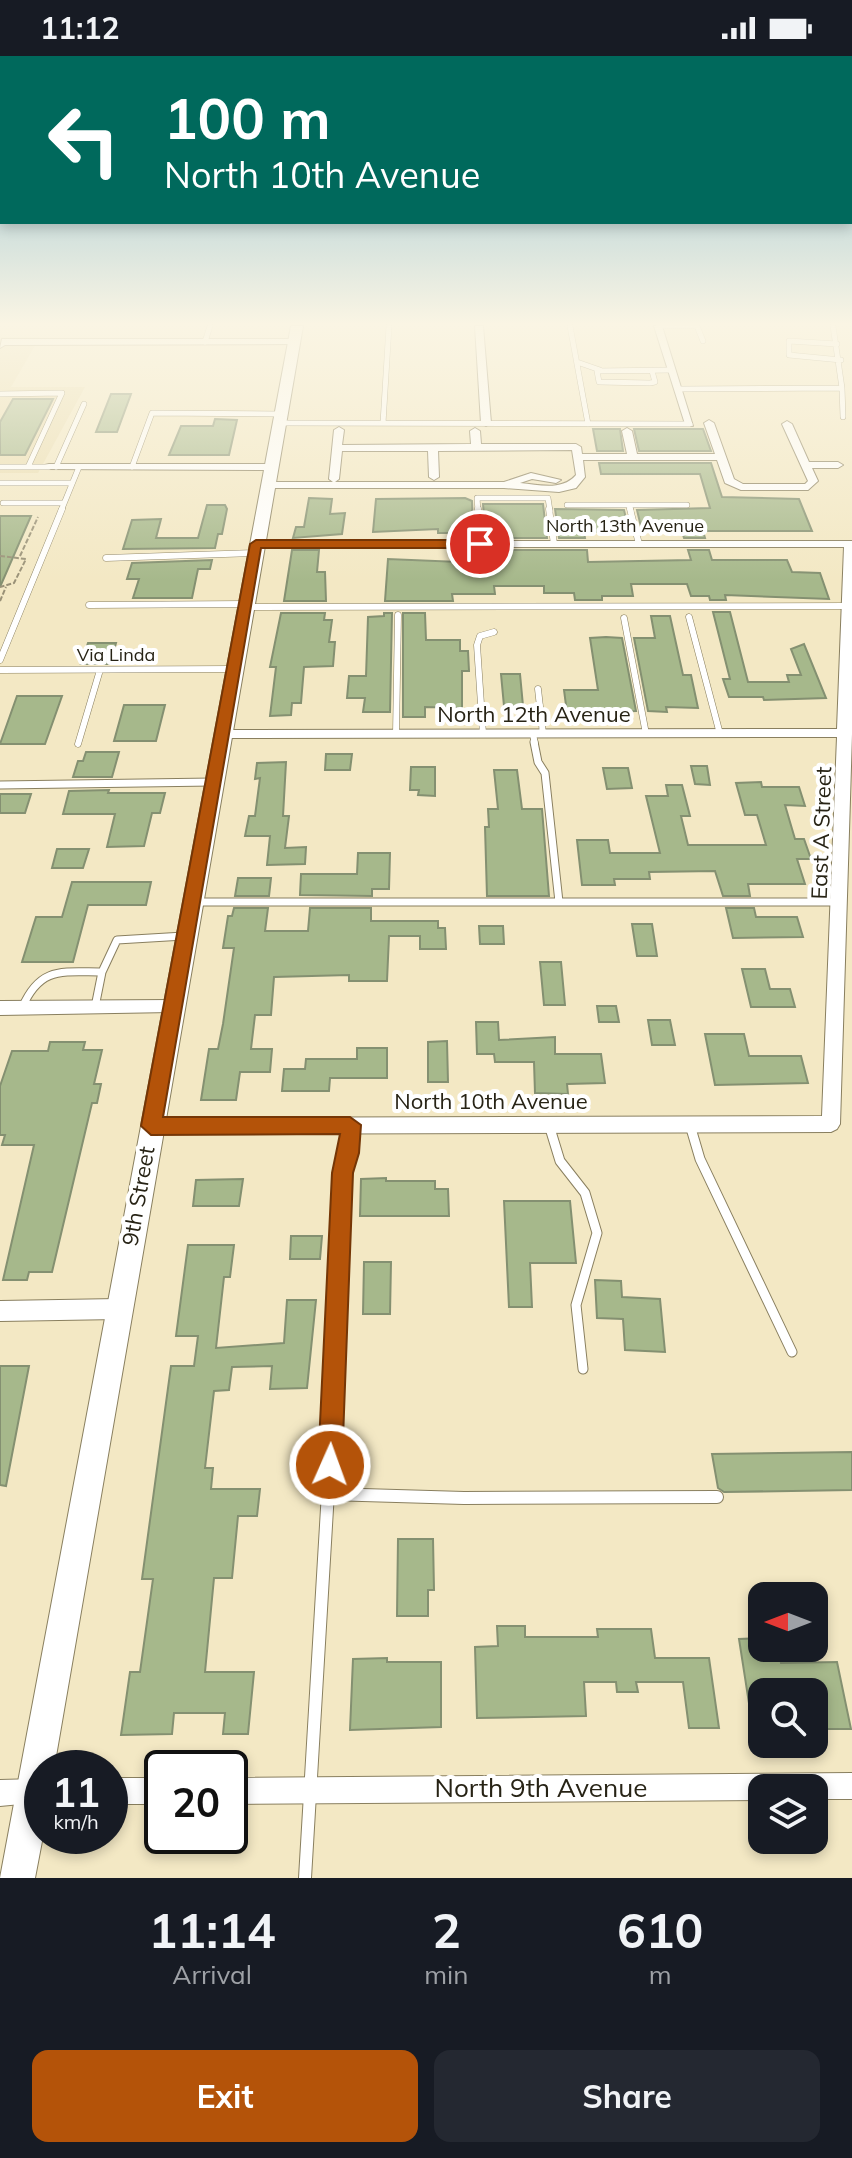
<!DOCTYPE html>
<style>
:root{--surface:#171b24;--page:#242831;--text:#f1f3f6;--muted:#9ea1a6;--accent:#b45309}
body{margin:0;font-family:Mulish,sans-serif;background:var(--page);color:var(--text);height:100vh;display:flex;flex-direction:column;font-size:30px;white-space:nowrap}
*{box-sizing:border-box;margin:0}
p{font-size:26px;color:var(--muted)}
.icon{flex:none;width:44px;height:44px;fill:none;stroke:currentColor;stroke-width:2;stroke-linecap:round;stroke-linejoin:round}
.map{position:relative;height:1822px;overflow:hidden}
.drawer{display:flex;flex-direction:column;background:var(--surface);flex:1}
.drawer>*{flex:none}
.banner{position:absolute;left:0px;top:0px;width:852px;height:168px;box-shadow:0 4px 12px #0003;background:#00695c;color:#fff;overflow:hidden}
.needle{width:52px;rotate:270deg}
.controls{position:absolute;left:748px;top:1526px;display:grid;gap:16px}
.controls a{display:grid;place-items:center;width:80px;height:80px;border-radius:16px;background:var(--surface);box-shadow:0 4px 12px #0003;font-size:40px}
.speed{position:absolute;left:24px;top:1694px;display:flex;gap:16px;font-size:40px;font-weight:700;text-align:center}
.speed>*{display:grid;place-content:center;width:104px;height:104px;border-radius:50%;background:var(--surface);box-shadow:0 4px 12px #0003;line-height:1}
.speed small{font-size:20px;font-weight:400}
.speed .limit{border:4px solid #111;border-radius:12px;background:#fff;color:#111}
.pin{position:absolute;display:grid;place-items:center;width:68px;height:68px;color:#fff;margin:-34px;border:4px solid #fff;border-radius:50%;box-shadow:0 2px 8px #0007}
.me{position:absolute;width:88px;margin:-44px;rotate:2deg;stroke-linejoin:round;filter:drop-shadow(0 0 6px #0008)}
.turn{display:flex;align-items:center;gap:28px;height:168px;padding:0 32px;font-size:36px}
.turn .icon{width:104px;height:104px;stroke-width:2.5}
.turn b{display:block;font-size:56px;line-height:68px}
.eta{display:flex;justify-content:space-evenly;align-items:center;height:136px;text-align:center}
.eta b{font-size:48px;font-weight:700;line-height:56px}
.primary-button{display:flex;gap:16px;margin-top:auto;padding:16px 32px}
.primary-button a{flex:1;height:92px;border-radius:16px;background:var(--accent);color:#fff;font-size:32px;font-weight:700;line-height:92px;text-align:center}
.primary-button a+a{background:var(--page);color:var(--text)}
.status{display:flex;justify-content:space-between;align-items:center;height:56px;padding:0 40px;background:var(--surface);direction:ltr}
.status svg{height:22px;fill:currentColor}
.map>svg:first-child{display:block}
</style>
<div class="status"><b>11:12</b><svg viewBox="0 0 49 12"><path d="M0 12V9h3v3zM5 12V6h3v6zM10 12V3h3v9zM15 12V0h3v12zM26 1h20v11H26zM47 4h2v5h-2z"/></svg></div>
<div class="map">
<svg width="852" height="1822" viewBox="0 0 852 1822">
<rect width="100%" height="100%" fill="#f3e8c4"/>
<path fill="#ebdeb3" d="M0,281H40L11,331H85L38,417H0Z"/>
<path fill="#a6b88b" stroke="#849071" stroke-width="2" d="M111,338H131L117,376H96Z
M13,343H53L25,399H0V366Z
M215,363L237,364L229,399H169L181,370H213Z
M593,373H620L623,395H597Z
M634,373H703L711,395H639Z
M599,407H711L722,441L799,443L812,475H703L705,482H684L682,475H642L637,454L710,452L700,418H601Z
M309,442L332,443L330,458L345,457L342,478L293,482L296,471H304Z
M465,442L472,445L473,477H438V473L373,476L376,443Z
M483,448H543L547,482H486Z
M207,449H225L227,453L222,478H218L215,492L123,493L132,464L161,463L156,482H198Z
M555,453L624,454L629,475L584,476L585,482H559Z
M0,460H31L0,531Z
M292,494H319L317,516H325L326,545H284Z
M483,494H587L588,506L691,504L688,494H709L712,504H787L792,516L820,517L829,543L725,539L726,544H710L709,540H691L687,528H631L633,540H602V544H575L574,537H544V530H494L495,538H452L453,545H385L388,503L483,507Z
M212,504L210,513H198L192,542H133L139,523H127L132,507Z
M713,556H730L748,626H789L787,619H801L791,593L804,588L826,642L764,644L763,641H729L723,623H730Z
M281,557H325L324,564H332L329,586H335L333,610L304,611L301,647H292L291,659L270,660L276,611H270Z
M384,557H392L390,656H363L365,642H347L349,620H366L368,561L384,560Z
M403,557H425L426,584H460V595H468L469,615H462V652L425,651V661H403Z
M651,560H670L683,619H691L698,652L666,651L667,656L648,655L634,582H655Z
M606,581L622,582L636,655L567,657L564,634H598L590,582Z
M88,587H116L110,608H81Z
M501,618H520L523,650H504Z
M17,640H62L45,688H0Z
M124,649H165L156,685H114Z
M86,696H119L112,721H73L78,705H83Z
M326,698H352L350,714H325Z
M286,706L283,760H289L285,792L306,791L305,808L267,809L270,780H245L249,760H255L260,722L255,723L257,707Z
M691,710H707L710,729L695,728Z
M411,711H435V740L418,739L419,734H410Z
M603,712H628L632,732L607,733Z
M494,714H517L522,753H542L549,840H487L485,771H489L488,753H498Z
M761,726L762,731H799L805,750L785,749L795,783H804L811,803H797L805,828H748L750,840H723L715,815L649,816L650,823H614L615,829H582L577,784H608L610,797H660L646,740H668L666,729H682L690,760H681L688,789H766L757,759H745L736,727Z
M109,734L108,737H165L160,757H152L144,790L107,791L115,758H63L69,735Z
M0,738H31L25,757H0Z
M57,793H89L83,812H52Z
M358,797H390L389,833H372V840L300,839L301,818H357Z
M238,822H271L269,840H235Z
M72,826H151L146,849H88L73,906H22L36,861H62Z
M234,852H268L265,875H308L310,852H371V865H438V872H445L446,893H420V880H389L387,925H349V919L274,921L271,959H255L251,993H272L270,1016H240L236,1044H201L209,993H218L223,968L234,892H223L228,860H232Z
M726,852H754L756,861H797L803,881L733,882Z
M632,868H652L657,900H637Z
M479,870H503L504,888H480Z
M540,906H561L565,949H544Z
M742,913H765L770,933H790L795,951H751Z
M597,950H616L619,966H599Z
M648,964H670L675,989H652Z
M476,966H498L499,984L555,981V998H601L605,1027L567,1028L568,1038L535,1037L534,1006H495L494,998H477Z
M705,978H744L749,1000H801L808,1027L715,1029Z
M447,985L448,1026H428V986Z
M50,986H85L83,994H102L94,1028H101L97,1047H92L52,1216H29L27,1224H3L34,1089H2L5,1079H0V1030L12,995H48Z
M357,992H387V1022H330L329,1035H282L284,1013H305L306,1003H357Z
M386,1122V1125H435V1133H448L449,1160H360L361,1123Z
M243,1123L239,1150H193L196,1124Z
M504,1145H570L576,1207H530L532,1251H509Z
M291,1180H322L320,1203H290Z
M188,1189H234L230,1221H224L216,1292L284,1287L287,1244H316L307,1332L270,1333L272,1310L232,1311L229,1334L214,1335L205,1412H213L211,1433H260L257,1460H238L232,1522H214L205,1616H254L248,1678H223L225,1657H174L172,1678L121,1679L130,1616H140L153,1523H142L171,1310H194L198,1280H176Z
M364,1206H391L390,1258H363Z
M595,1224L621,1225L622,1241L660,1243L665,1296L625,1294L623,1263L597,1262Z
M0,1310H29L6,1430L0,1429Z
M852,1396V1434L724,1436L718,1432L712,1398Z
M398,1483H433L434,1534H428V1560H397Z
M497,1570H525V1581H598L597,1573H651L655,1602H709L719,1672H689L683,1626H636L638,1636H617L616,1626H584L586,1660L477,1662L475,1591L498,1590Z
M762,1582V1592H779L781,1607L837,1606L851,1673H814V1636H762V1672L753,1673L739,1583Z
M387,1602V1606H441V1671L350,1674L353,1603Z"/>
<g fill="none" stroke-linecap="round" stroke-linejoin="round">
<defs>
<path id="service-far4" d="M570,270L588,368
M658,270H697
M697,270L703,285
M205,286L210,270
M837,288L789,285V299L841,304
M577,306L600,314
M652,315L655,326L650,327L599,326L597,315L672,314
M842,332L843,361
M679,333L842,332L833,270
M0,338L62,337L28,411H49
M279,367L690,368
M383,367L389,270
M0,411H28
M56,411L84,348
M132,411L152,357L280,358
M0,427H72
M3,447H63
M567,449H687
M629,449L631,455
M61,455L79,411
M478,455L477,442H548L550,455"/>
<path id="service-far3" d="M478,453L480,488
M549,453L554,488
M630,453L639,488
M106,502L254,497
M89,549L245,548
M245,551L849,550
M689,561L720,678
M624,562L646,678
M0,604L62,453
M0,614L233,613
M538,633L543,678
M396,678L398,559
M483,678L477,589L480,580L494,576
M533,678L535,688
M78,688L100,614"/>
<path id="service-far2" d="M534,686L538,706L545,717L559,846
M0,729L213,726
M196,846H839
M95,951L102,916L117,884L184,880
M22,952C40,910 62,916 102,916"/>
<path id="service-far1" d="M549,1069L560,1105L585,1137L597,1177L576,1249L583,1313
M690,1069L700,1103L792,1296
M333,1354L343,1117L349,1097L350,1069"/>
<path id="service" d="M329,1438L464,1442L717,1441
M305,1822L333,1352"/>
<path id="minor" d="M475,270H483L491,367L486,370L481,367Z
M654,270H662L693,370L685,368Z
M294,283L297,284V288L5,289L0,292L2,283Z
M709,364L714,367L734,423L743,428H805L808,425L782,368L787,365L792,368L809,406H838L843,409L838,412H812L818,425L808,434H741L725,427L717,404H583L585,421L576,432L559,436L504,432H267L262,429L267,426H333L329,423L334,374L339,371L344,374L342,389L471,388L470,375L475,372L480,375L481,388H576L581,391L582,398H627L622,375L627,372L632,375L637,398H715L704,367ZM572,394L576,419C562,435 540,429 520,427L532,423L556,427L561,424L531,417L504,426H335L339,423L342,395H428L429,421L434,424L439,421L438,395Z
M49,408H270L275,411L270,414L45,413V409Z
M852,485V678L840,1068L837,1073L831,1076L151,1078L145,1075L142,1070L145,1065L151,1062L822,1060L837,681L222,682L215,678L222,674L837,673L844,491H256L251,488L256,485Z
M172,944L178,945L180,950L178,955L172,956L0,959V945Z
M118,1243L125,1246L128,1253L125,1260L118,1263L0,1265V1245Z
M852,1717V1743H814V1732H762V1744L230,1748V1722Z
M110,1722H162V1748H110Z
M36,1723L42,1726V1746L0,1750V1724Z"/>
<path id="tertiary" d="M291,270H303L54,1712H42L43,1780L35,1822H0Z"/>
</defs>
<use href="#service-far4" stroke="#897f5f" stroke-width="6"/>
<use href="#service-far3" stroke="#897f5f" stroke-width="7"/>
<use href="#service-far2" stroke="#897f5f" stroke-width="9"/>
<use href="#service-far1" stroke="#897f5f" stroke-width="11"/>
<use href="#service" stroke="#897f5f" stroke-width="14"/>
<use href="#minor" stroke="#897f5f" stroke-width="2"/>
<use href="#tertiary" stroke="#897f5f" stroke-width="2"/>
<path stroke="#999177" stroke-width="2" stroke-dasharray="5 2" stroke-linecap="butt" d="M0,500L26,503L14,527L0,531
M20,500L38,461
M0,545L6,531"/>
<use href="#service-far4" stroke="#fff" stroke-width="5"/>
<use href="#service-far3" stroke="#fff" stroke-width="6"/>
<use href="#service-far2" stroke="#fff" stroke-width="7"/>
<use href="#service-far1" stroke="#fff" stroke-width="9"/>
<use href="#service" stroke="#fff" stroke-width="12"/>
<use href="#minor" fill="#fff" fill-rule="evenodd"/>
<use href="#tertiary" fill="#fff" fill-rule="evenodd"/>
</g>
<linearGradient id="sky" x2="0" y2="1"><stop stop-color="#87bbcf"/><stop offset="0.51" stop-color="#faf5e4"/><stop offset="1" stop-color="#faf5e4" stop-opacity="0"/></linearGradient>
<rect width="852" height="525" fill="url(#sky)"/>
<path fill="#b45309" stroke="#753606" stroke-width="2" d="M256,484H480L486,488L480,492H261L163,1061H350L361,1069L359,1097L353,1117L342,1409L339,1417L330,1421L321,1417L318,1409L332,1117L340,1078L151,1079L141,1070L250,488Z"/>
<g text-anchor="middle" stroke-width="8" stroke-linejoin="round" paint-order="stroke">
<g font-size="18" fill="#272315" stroke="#fff">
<text x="625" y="476">North 13th Avenue</text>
<text x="116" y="605">Via Linda</text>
</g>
<g font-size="22" fill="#272315" stroke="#fff">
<text x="534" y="666">North 12th Avenue</text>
<text transform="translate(821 777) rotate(-88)" y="8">East A Street</text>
<text x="491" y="1053">North 10th Avenue</text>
<text transform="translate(138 1140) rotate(-80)" y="8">9th Street</text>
</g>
<g font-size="26" fill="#272315" stroke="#fff">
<text x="541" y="1741">North 9th Avenue</text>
</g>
</g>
</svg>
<div class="controls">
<a><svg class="needle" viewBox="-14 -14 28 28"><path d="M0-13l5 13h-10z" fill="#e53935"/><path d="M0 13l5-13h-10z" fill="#9ea1a6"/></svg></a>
<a><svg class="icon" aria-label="search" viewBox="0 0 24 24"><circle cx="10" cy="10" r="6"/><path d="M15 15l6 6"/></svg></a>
<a><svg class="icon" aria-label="layers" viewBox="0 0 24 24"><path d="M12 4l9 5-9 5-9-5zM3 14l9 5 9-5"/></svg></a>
</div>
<div class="speed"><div>11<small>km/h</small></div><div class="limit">20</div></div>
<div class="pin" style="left:480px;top:488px;background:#d93025"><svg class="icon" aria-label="arrive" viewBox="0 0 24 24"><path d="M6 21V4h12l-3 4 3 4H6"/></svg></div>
<svg class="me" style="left:330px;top:1409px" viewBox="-20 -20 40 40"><circle r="17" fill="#b45309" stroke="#fff" stroke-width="3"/><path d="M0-11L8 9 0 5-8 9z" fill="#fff"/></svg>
<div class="banner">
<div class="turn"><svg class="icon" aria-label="left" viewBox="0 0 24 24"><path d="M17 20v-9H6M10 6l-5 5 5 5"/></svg><div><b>100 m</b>North 10th Avenue</div></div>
</div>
</div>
<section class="drawer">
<div class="eta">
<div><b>11:14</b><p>Arrival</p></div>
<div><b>2</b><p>min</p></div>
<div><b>610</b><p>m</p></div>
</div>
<div class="primary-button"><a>Exit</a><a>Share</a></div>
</section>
